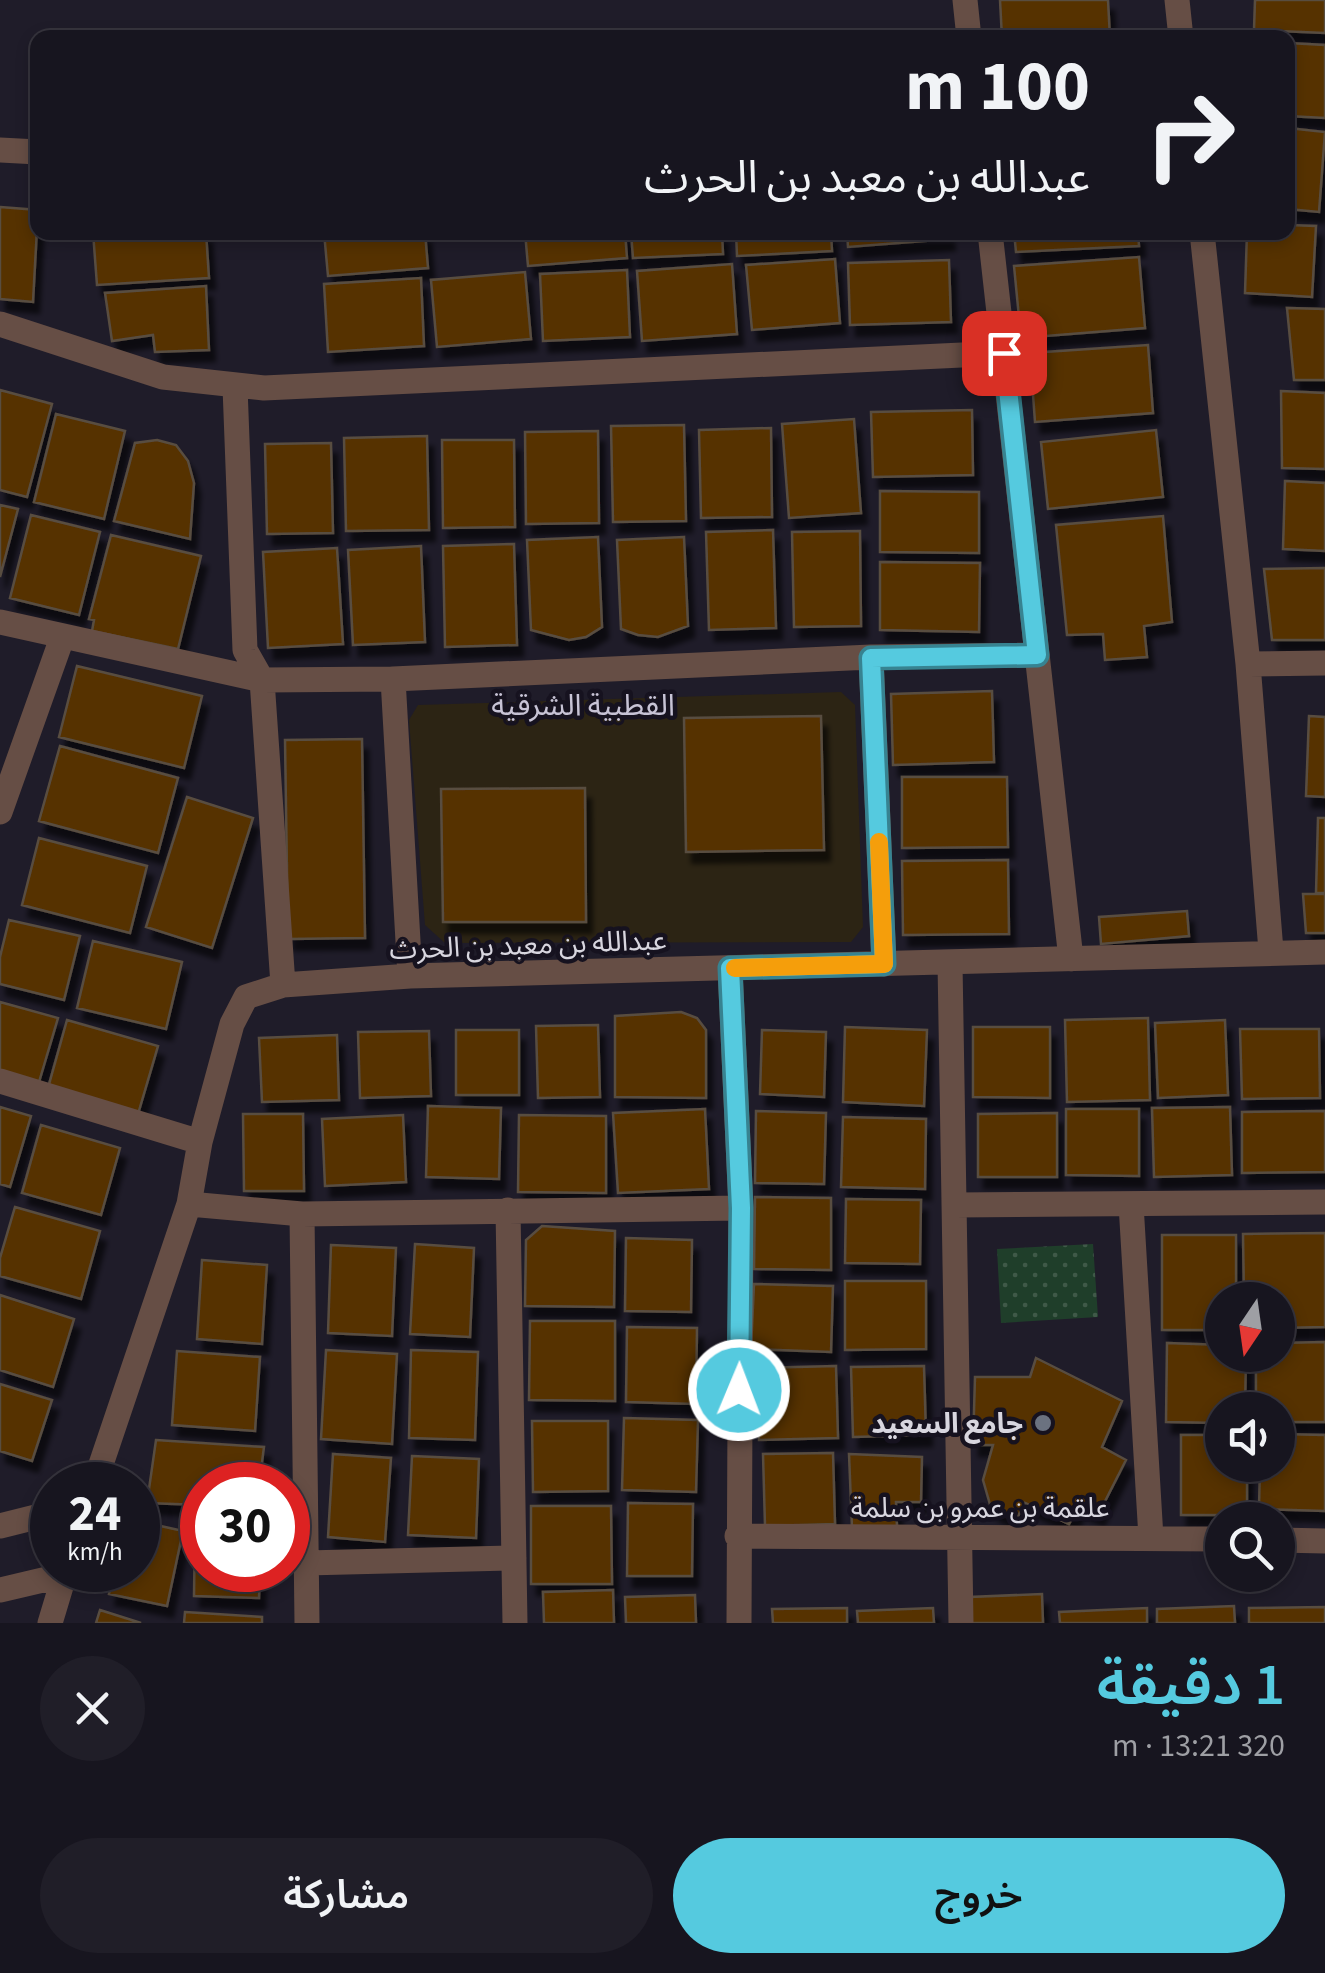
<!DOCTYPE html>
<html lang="ar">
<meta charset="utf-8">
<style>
:root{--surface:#17151f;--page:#201e28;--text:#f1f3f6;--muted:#9e9fa4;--line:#36343d;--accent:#55cadf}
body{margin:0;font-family:"Source Sans 3","Noto Sans Arabic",sans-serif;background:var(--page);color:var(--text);direction:rtl;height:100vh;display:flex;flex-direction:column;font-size:38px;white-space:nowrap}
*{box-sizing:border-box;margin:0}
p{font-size:32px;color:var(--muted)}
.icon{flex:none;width:55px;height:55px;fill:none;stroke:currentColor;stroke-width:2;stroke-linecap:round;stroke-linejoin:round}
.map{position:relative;height:1623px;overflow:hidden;direction:ltr}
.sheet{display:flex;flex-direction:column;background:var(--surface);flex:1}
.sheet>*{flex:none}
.banner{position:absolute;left:30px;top:30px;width:1265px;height:210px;border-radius:20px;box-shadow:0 5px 15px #0003,0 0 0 2px var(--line);direction:rtl;background:#17151f;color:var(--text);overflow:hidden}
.needle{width:65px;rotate:193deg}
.fabs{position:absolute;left:1205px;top:1282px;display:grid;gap:20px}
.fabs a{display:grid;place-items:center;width:90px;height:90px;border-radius:50%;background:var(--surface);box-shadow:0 5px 15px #0003,0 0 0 2px var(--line);font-size:50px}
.speed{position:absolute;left:30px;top:1462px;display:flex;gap:20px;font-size:50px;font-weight:700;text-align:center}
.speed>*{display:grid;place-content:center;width:130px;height:130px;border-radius:50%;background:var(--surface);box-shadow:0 5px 15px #0003,0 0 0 2px var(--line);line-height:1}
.speed small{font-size:25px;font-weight:400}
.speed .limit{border:15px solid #d22;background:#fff;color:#111}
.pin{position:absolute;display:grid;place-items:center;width:85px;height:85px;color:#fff;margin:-42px;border-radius:20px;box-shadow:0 5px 15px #0006}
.me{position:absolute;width:110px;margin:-55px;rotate:1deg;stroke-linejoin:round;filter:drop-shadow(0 0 8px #0008)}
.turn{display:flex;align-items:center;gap:35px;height:210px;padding:0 40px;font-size:45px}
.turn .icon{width:130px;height:130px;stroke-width:2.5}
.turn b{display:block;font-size:70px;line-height:85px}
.round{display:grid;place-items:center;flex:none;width:105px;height:105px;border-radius:52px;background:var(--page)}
.summary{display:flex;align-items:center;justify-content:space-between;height:170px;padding:0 40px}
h1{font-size:60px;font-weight:600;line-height:75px;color:var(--accent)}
.action{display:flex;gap:20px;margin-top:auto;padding:20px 40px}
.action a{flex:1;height:115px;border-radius:60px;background:var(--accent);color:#111;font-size:40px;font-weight:600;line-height:115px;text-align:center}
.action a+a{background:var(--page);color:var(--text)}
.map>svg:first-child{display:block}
</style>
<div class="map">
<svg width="1325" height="1623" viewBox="0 0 1325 1623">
<defs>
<pattern id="park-dots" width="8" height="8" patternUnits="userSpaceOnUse" patternTransform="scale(2.5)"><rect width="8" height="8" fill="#1f3e2a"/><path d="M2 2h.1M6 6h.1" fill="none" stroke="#3f5948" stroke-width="1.8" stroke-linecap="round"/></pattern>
<filter id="shadow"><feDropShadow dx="6" dy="11" stdDeviation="2.5" flood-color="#0009"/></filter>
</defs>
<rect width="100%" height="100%" fill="#1f1c29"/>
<path fill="#2c2414" d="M841,692L855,705L863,927L851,942L445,943L425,925L409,720L418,705Z"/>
<path fill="url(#park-dots)" d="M1093,1244L1098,1317L1001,1323L997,1249Z"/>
<path fill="#563102" stroke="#594d41" stroke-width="2.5" filter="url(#shadow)" d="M1000,0H1108L1110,38H1002Z
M1255,0H1325V33L1254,30Z
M1288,43L1325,45V118L1288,116Z
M1288,128L1325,132L1319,212L1288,209Z
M0,207L38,210L33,302L0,299Z
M1288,225L1316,226L1312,297L1245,293L1247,232H1288Z
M93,232H206L209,278L97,285Z
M324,232H425L428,268L328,276Z
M525,232H625L627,258L528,266Z
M631,232H722L723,254L633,258Z
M736,232H831L832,251L737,256Z
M847,232H948L949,239L848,247Z
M1014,232H1138L1139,246L1016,252Z
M1139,257L1145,328L1021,338L1014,266Z
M835,259L840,323L752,330L746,265Z
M949,260L951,322L850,325L848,263Z
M732,264L737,334L642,341L637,271Z
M627,270L630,337L543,341L540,274Z
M525,272L531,339L437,347L431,280Z
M421,278L424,346L328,352L324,284Z
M206,286L209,350L155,352L153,335L112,341L105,293Z
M1287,308L1325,309V380H1294Z
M1148,345L1153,413L1035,422L1030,353Z
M0,390L52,404L27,497L0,490Z
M1281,391L1325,393V469L1282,468Z
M972,410L973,475L873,477L871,412Z
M56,414L125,431L104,519L34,502Z
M854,419L861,513L789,518L782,424Z
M684,425L686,521L613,522L611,426Z
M771,428L772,517L701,518L699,430Z
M1156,430L1163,497L1048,509L1041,442Z
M598,431L599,523L526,524L525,432Z
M427,436L429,530L346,531L344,438Z
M157,440L176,445L188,461L194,483L190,539L114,521L135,443Z
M442,440H514L515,527L443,528Z
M331,443L333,533L267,534L265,444Z
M1285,481L1325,483V551L1283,549Z
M880,491L979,492V553L880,552Z
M0,505L18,509L0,577Z
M31,515L100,532L79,615L10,598Z
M1163,516L1172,622L1144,626L1147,657L1105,660L1103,634L1067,635L1056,525Z
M773,530L776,628L709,630L706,532Z
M860,531L861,626L794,627L792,532Z
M111,535L201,556L178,649L92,631L94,620L89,619Z
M598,537L602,627L586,637L569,640L531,630L527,540Z
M684,537L688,626L658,637L638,635L621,629L617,540Z
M514,544L517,645L445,647L443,546Z
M421,546L425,642L353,645L348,550Z
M337,548L343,644L268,648L263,552Z
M880,562L980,563L979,632L880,630Z
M1325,568V640H1272L1264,569Z
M77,666L202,696L184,768L59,737Z
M992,691L994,762L893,765L891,694Z
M821,716L824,850L686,852L684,718Z
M1309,716L1325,717V797L1306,796Z
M362,739L365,938L288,939L285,740Z
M60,746L178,778L158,853L39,821Z
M902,777H1007L1008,847L902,848Z
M585,788L586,922H443L441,789Z
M187,797L253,818L212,948L146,927Z
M1318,818H1325V893H1316Z
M39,838L147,866L130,933L22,905Z
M1008,860L1009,934L903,935L902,861Z
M1303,894H1325V933H1306Z
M1187,911L1189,936L1101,944L1099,917Z
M9,920L80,936L64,1000L0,984V957Z
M93,941L182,962L166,1029L77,1008Z
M0,1002L58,1018L39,1082L0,1070Z
M681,1012L697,1018L706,1030V1098L615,1097V1016Z
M1148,1018L1150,1100L1067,1102L1065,1020Z
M67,1020L158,1046L138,1114L48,1088Z
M1225,1020L1228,1095L1158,1098L1155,1023Z
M598,1025L600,1097L538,1098L536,1026Z
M845,1027L927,1030L924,1106L843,1102Z
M973,1027H1050V1098L973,1097Z
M1240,1029H1319L1320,1098L1242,1099Z
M456,1030H519V1095H456Z
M762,1030L826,1032L824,1097L760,1094Z
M429,1031L431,1096L360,1098L358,1032Z
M337,1035L339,1100L262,1102L259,1038Z
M428,1106L501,1108L499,1179L426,1177Z
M0,1107L31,1116L10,1187L0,1184Z
M1230,1107L1232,1175L1154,1177L1152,1108Z
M705,1109L709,1189L618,1193L613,1113Z
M1066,1109H1139V1176L1066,1175Z
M756,1111L826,1113L824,1184L755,1183Z
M1325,1111V1172L1242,1173V1112Z
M1057,1113V1177H978V1114Z
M243,1114H303L304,1191H244Z
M403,1115L406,1182L325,1186L322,1119Z
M519,1115L606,1116V1193L518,1192Z
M843,1117L926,1119L925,1189L841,1187Z
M41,1125L120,1148L101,1215L22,1193Z
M755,1197L831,1198V1270L754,1269Z
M846,1199L921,1200L920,1264L845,1263Z
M15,1207L100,1231L81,1299L0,1276V1258Z
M542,1226L615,1231L614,1307L525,1306L526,1240Z
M1325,1233V1327L1278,1328V1300H1244L1243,1234Z
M1162,1235H1236V1300H1222V1330H1162Z
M626,1238L692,1240L691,1312L625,1311Z
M415,1244L474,1248L470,1337L410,1334Z
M331,1245L396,1248L392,1336L328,1333Z
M202,1260L267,1265L262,1344L197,1339Z
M845,1281H926V1349L845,1350Z
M754,1284L833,1286L831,1352L751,1349Z
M0,1295L74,1319L53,1387L0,1370Z
M530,1321H615V1401L529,1400Z
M627,1327L697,1328L696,1404L626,1402Z
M1325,1342V1422H1278V1410H1256V1355H1278V1343Z
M1167,1343L1222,1345V1355H1246L1245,1410H1222V1423L1166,1422Z
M326,1350L397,1354L392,1444L321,1439Z
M411,1350L478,1352L475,1440L409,1438Z
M177,1351L260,1357L255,1431L172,1425Z
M1036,1358L1122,1401L1102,1447L1126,1460L1098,1515L1079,1506L1069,1524L1025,1503L1015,1522L991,1508L983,1480L993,1445H973L975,1377H1030Z
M836,1366L838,1438L759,1440L757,1368Z
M924,1366L926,1435L853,1437L851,1367Z
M0,1384L52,1400L32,1461L0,1451Z
M624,1418L698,1420L696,1492L622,1490Z
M532,1421H608V1491L533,1492Z
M1278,1434L1325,1435V1511L1259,1509L1260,1465H1278Z
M1181,1435H1222V1465H1247V1515H1181Z
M156,1440L264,1447L259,1485H202V1505L147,1503Z
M833,1453L835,1524L765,1526L763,1454Z
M333,1454L391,1458L385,1542L328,1537Z
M849,1454L922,1457L921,1502H896L897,1527L852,1528Z
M412,1456L479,1459L476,1538L408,1535Z
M628,1503L693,1504L692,1576H627Z
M531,1506H611L612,1584H531Z
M138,1521L183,1531L167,1606L109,1594L114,1570H138Z
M195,1526H202V1570H260L259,1598L194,1596Z
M613,1590L614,1623H544L543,1592Z
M1042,1594L1043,1623H971L970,1597Z
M695,1595L696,1623H626L625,1597Z
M1234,1606L1235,1623H1157V1609Z
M1325,1607V1623H1249V1608Z
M847,1608V1623H773L772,1609Z
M933,1608L934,1623H858L857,1611Z
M1147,1608V1623H1060L1059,1612Z
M100,1610L141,1623H96Z
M185,1612L262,1617V1623H184Z"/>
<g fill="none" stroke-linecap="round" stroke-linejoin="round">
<path stroke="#664e45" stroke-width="25" d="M965,0L969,38
M1177,0L1181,38
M0,150L38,152
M990,232L1071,959
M1202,232L1248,664L1271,951
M0,324L163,377L264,388L1004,353
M235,387L245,650L262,680L283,985
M0,622L262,680L393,679L871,657L1037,655
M871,657L884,964
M1248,664L1325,663
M393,679L410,976
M0,812L62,638
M950,963L961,1623
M730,968L741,1208L739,1623
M0,1081L200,1142
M189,1204L302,1214L741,1208
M1131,1204L1151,1538
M954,1205L1325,1202
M508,1210L515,1623
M302,1214L307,1623
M94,1485L189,1204L200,1142L232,1024L246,997L283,985L410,976L1325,952
M0,1526L52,1513
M737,1536L1222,1539
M1278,1540L1325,1541
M306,1563L514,1558
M0,1590L64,1575
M50,1623L66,1570"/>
</g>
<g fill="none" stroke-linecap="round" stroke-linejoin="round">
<defs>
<path id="route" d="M739,1390L741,1208L730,968L884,964L871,658L1037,655L1004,353"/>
</defs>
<use href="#route" stroke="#378391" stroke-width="25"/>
<use href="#route" stroke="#55cadf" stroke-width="18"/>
<path stroke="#f59e0b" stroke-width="18" d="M735,968L884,964L879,842"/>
</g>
<circle fill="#6b7280" stroke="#16121f" stroke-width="4" cx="1043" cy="1423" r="10"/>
<g text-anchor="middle" stroke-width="9" stroke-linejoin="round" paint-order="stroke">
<g font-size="28" fill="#d8d6df" stroke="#16121f">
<text transform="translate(528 944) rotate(-2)" y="10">عبدالله بن معبد بن الحرث</text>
<text x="980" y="1517">علقمة بن عمرو بن سلمة</text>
</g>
<g font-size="28" font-weight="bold" fill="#d8d6df" stroke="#16121f" text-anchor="end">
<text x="1023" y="1433">جامع السعيد</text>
</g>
<g font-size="30" fill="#c7c3d5" stroke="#16121f">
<text x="583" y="715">القطبية الشرقية</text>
</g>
</g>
</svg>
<div class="fabs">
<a><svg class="needle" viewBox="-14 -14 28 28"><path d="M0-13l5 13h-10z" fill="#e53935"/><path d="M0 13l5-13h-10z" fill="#9e9fa4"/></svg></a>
<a><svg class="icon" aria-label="sound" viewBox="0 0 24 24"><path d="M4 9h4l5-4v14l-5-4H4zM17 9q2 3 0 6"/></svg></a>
<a><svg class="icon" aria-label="search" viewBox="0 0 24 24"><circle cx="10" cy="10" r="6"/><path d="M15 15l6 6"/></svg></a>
</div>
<div class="speed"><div>24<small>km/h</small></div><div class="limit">30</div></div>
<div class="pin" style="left:1004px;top:353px;background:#d93025"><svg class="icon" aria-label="arrive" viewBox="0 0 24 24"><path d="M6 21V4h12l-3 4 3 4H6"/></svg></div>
<svg class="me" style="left:739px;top:1390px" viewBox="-20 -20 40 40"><circle r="17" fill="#55cadf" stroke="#fff" stroke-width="3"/><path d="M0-11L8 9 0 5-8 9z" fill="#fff"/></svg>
<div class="banner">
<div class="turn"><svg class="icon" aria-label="right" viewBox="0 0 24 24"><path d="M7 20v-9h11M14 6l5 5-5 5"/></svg><div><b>100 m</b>عبدالله بن معبد بن الحرث</div></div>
</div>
</div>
<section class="sheet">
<div class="summary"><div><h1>1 دقيقة</h1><p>320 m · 13:21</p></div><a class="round"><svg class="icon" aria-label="close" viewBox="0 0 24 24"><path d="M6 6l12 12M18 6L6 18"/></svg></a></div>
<div class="action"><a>خروج</a><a>مشاركة</a></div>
</section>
